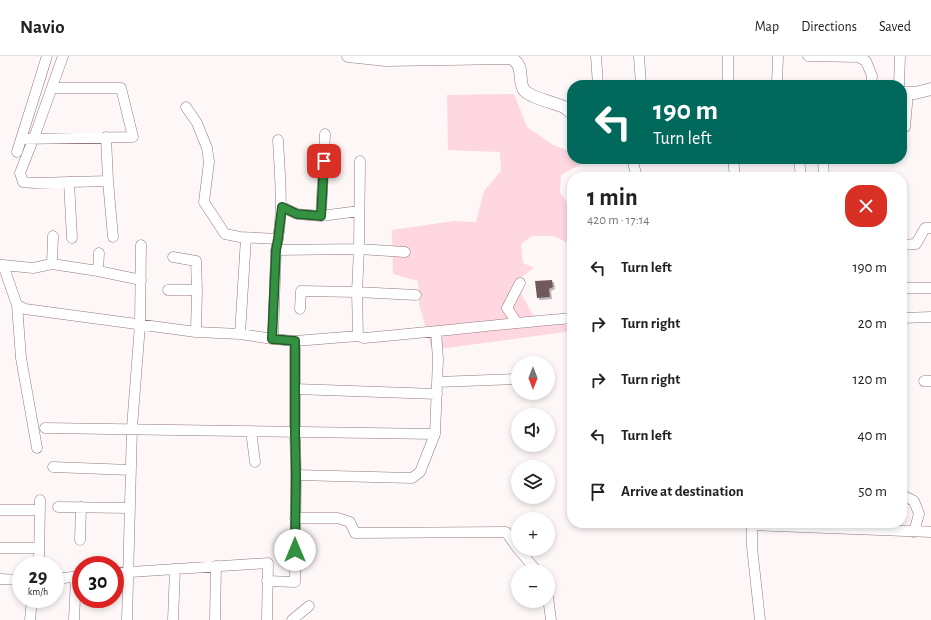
<!DOCTYPE html>
<meta charset="utf-8">
<style>
:root{--surface:#fff;--page:#f2f2f2;--text:#222;--muted:#767676;--line:#e0e0e0}
body{margin:0;font-family:"Alegreya Sans",sans-serif;background:var(--page);color:var(--text);height:100vh;display:flex;flex-direction:column;font-size:15px;white-space:nowrap}
*{box-sizing:border-box;margin:0}
p{font-size:13px;color:var(--muted)}
.icon{flex:none;width:22px;height:22px;fill:none;stroke:currentColor;stroke-width:2;stroke-linecap:round;stroke-linejoin:round}
.map{position:relative;flex:1;overflow:hidden}
.side{position:absolute;left:567px;top:116px;width:340px;height:356px;display:flex;flex-direction:column;background:var(--surface);border-radius:16px;box-shadow:0 2px 6px #0003}
.side>*{flex:none}
.top-card{position:absolute;left:567px;top:24px;width:340px;height:84px;border-radius:16px;box-shadow:0 2px 6px #0003;background:#00695c;color:#fff;overflow:hidden}
.needle{width:26px;rotate:180deg}
.fabs{position:absolute;left:511px;top:300px;display:grid;gap:8px}
.fabs a{display:grid;place-items:center;width:44px;height:44px;border-radius:50%;background:var(--surface);box-shadow:0 2px 6px #0003;font-size:20px}
.speed{position:absolute;left:12px;top:500px;display:flex;gap:8px;font-size:20px;font-weight:700;text-align:center}
.speed>*{display:grid;place-content:center;width:52px;height:52px;border-radius:50%;background:var(--surface);box-shadow:0 2px 6px #0003;line-height:1}
.speed small{font-size:10px;font-weight:400}
.speed .limit{border:6px solid #d22;background:#fff;color:#111}
.pin{position:absolute;display:grid;place-items:center;width:34px;height:34px;color:#fff;margin:-17px;border-radius:8px;box-shadow:0 2px 6px #0006}
.me{position:absolute;width:44px;margin:-22px;rotate:0deg;stroke-linejoin:round;filter:drop-shadow(0 0 3px #0008)}
.turn{display:flex;align-items:center;gap:14px;height:84px;padding:0 20px;font-size:18px}
.turn .icon{width:52px;height:52px;stroke-width:2.5}
.turn b{display:block;font-size:28px;line-height:34px}
.round{display:grid;place-items:center;flex:none;width:42px;height:42px;border-radius:16px;background:var(--page)}
.summary{display:flex;align-items:center;justify-content:space-between;height:68px;padding:0 20px}
h1{font-size:24px;font-weight:700;line-height:30px}
ul{padding:0;list-style:none}
li{display:flex;align-items:center;gap:12px;height:56px;padding:0 20px}
li div{flex:1}
li b{display:block;font-size:15px}
li em{font-style:normal}
header{display:flex;align-items:center;gap:24px;box-sizing:border-box;height:56px;padding:0 20px;background:var(--surface);border-bottom:1px solid var(--line)}
header strong{font-size:19px}
nav{display:flex;gap:22px;margin-inline-start:auto;font-size:14px}
.map>svg:first-child{display:block}
</style>
<header>
<strong>Navio</strong>
<nav><a>Map</a><a>Directions</a><a>Saved</a></nav>
</header>
<div class="map">
<svg width="931" height="564" viewBox="0 0 931 564">
<defs>
<filter id="shadow"><feDropShadow dx="2" dy="2" stdDeviation="0" flood-color="#0004"/></filter>
</defs>
<rect width="100%" height="100%" fill="#fdf7f8"/>
<path fill="#fed7e0" d="M514,38L527,71L553,89L572,96V103H584L581,108L561,119L560,136L572,154V189L554,180H532L521,188L523,207L534,212L516,225L519,234L533,259L572,271V275L432,294L419,248L418,225L393,218L392,174L454,165L476,166L484,135L501,115L500,96L448,94L447,39Z"/>
<path fill="#70595f" filter="url(#shadow)" d="M552,224L553,231L549,233L550,241L537,242L535,225Z"/>
<g fill="none" stroke-linecap="round" stroke-linejoin="round">
<defs>
<path id="minor" d="M63,0L36,76L20,117L23,126L34,127L108,125
M596,0L598,29
M639,0L641,29
M808,0L858,1L866,5L872,20L871,29
M728,29V0
M777,29L778,0
M899,29L900,0
M186,51L197,67L207,92L209,106L204,146L225,178L240,181L278,183
M905,71L908,37
M106,81L108,125L113,181
M21,83L133,81L121,32H52
M17,96L47,0
M632,103L637,121
M733,103L735,121
M799,103L801,121
M823,103L824,121
M69,126L72,182
M282,151L297,158L321,160L359,155
M321,160L325,78
M902,189L916,188L925,172H931
M276,194L359,193L405,196
M173,201L196,205L197,234
M52,208L53,180
M0,209H3L17,249L25,253L196,276L240,278L273,283L295,285L358,280L364,282C433,276 502,268 572,262
M3,209L33,212L52,208L98,215L141,224
M98,215L99,197
M902,232H931
M168,234H197L196,276
M17,249L21,302L37,392
M300,253L301,235L357,236L416,239
M902,262L931,261
M517,267L507,252L520,227
M240,278L246,182
M358,280L357,236L359,193L360,105
M273,283L276,194C284,158 280,121 278,84
M924,325H931
M437,326L518,323
M295,333L437,338
M45,372L435,378
M251,375L255,406
M53,411L131,414
M296,419L412,422L420,416L435,378L438,303L436,276
M902,439L914,445L919,458L914,476
M58,451L129,452
M0,454H40
M295,462H338L350,466L355,477L506,476L518,493L537,515
M752,467V491L760,564
M752,469L931,476
M80,484L81,451
M0,492H39
M39,509L40,444
M115,517L268,507L267,564
M0,523L21,524
M55,523L81,520
M267,525L295,526L296,419L295,375V285
M548,541L551,564
M30,564L32,543
M74,564L76,521
M127,564L132,371L140,269L141,189
M173,564L175,513
M215,564L216,510
M292,564L309,550"/>
<path id="major" d="M348,0L386,4L509,2C511,3 514,3 515,5C524,12 518,26 524,34C529,41 555,47 564,51C567,53 569,55 572,57
M902,37H915L931,33"/>
</defs>
<use href="#minor" stroke="#91787e" stroke-width="11"/>
<use href="#major" stroke="#91787e" stroke-width="13"/>
<use href="#minor" stroke="#fff" stroke-width="10"/>
<use href="#major" stroke="#fff" stroke-width="12"/>
</g>
<g fill="none" stroke-linecap="round" stroke-linejoin="round">
<defs>
<path id="route" d="M295,494L296,419L295,376V285L272,283L276,194L278,183L282,151L297,158L321,160L324,105"/>
</defs>
<use href="#route" stroke="#225e2b" stroke-width="10"/>
<use href="#route" stroke="#359142" stroke-width="7"/>
</g>
</svg>
<div class="fabs">
<a><svg class="needle" viewBox="-14 -14 28 28"><path d="M0-13l5 13h-10z" fill="#e53935"/><path d="M0 13l5-13h-10z" fill="#767676"/></svg></a>
<a><svg class="icon" aria-label="sound" viewBox="0 0 24 24"><path d="M4 9h4l5-4v14l-5-4H4zM17 9q2 3 0 6"/></svg></a>
<a><svg class="icon" aria-label="layers" viewBox="0 0 24 24"><path d="M12 4l9 5-9 5-9-5zM3 14l9 5 9-5"/></svg></a>
<a>+</a>
<a>−</a>
</div>
<div class="speed"><div>29<small>km/h</small></div><div class="limit">30</div></div>
<div class="pin" style="left:324px;top:105px;background:#d93025"><svg class="icon" aria-label="arrive" viewBox="0 0 24 24"><path d="M6 21V4h12l-3 4 3 4H6"/></svg></div>
<svg class="me" style="left:295px;top:494px" viewBox="-20 -20 40 40"><circle r="19" fill="#fff"/><path d="M0-13L10 11 0 6-10 11z" fill="#359142"/></svg>
<div class="top-card">
<div class="turn"><svg class="icon" aria-label="left" viewBox="0 0 24 24"><path d="M17 20v-9H6M10 6l-5 5 5 5"/></svg><div><b>190 m</b>Turn left</div></div>
</div>
<section class="side">
<div class="summary"><div><h1>1 min</h1><p>420 m · 17:14</p></div><a class="round" style="background:#d93025;color:#fff"><svg class="icon" aria-label="close" viewBox="0 0 24 24"><path d="M6 6l12 12M18 6L6 18"/></svg></a></div>
<ul>
<li><svg class="icon" aria-label="left" viewBox="0 0 24 24"><path d="M17 20v-9H6M10 6l-5 5 5 5"/></svg><div><b>Turn left</b></div><em>190 m</em></li>
<li><svg class="icon" aria-label="right" viewBox="0 0 24 24"><path d="M7 20v-9h11M14 6l5 5-5 5"/></svg><div><b>Turn right</b></div><em>20 m</em></li>
<li><svg class="icon" aria-label="right" viewBox="0 0 24 24"><path d="M7 20v-9h11M14 6l5 5-5 5"/></svg><div><b>Turn right</b></div><em>120 m</em></li>
<li><svg class="icon" aria-label="left" viewBox="0 0 24 24"><path d="M17 20v-9H6M10 6l-5 5 5 5"/></svg><div><b>Turn left</b></div><em>40 m</em></li>
<li><svg class="icon" aria-label="arrive" viewBox="0 0 24 24"><path d="M6 21V4h12l-3 4 3 4H6"/></svg><div><b>Arrive at destination</b></div><em>50 m</em></li>
</ul>
</section>
</div>
